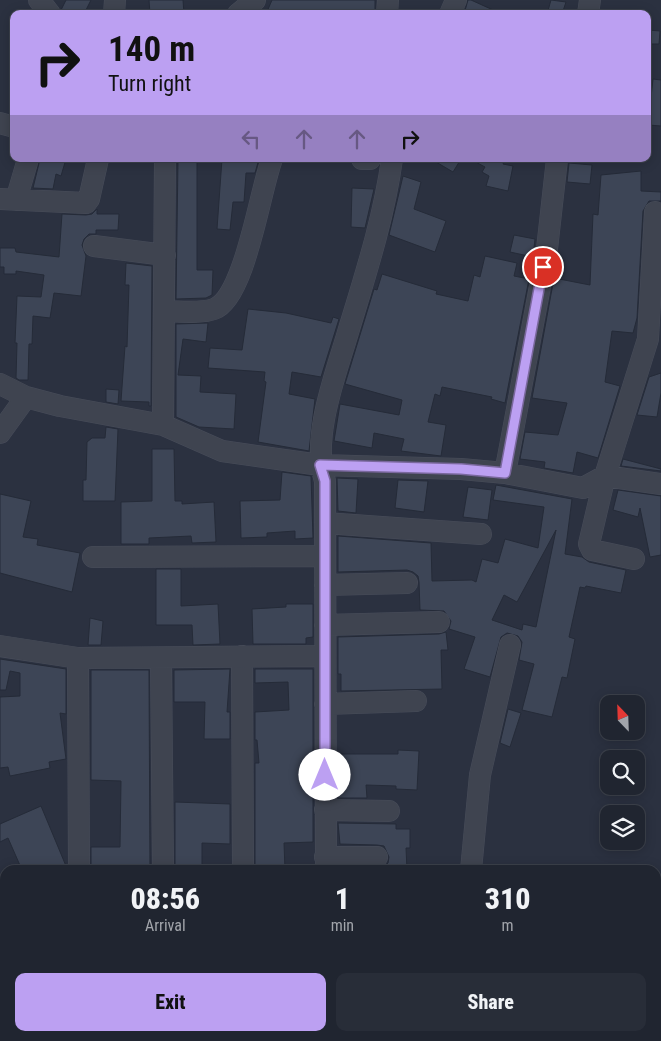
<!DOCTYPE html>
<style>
:root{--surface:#202530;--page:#282d38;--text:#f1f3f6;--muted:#a2a5ab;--line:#3d424c;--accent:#bca0f2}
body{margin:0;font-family:"Roboto Condensed",sans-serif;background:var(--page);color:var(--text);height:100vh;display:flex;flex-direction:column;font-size:19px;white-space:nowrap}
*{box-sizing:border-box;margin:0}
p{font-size:16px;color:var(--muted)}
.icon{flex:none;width:28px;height:28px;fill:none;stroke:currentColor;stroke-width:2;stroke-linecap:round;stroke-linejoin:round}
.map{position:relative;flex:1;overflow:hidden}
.sheet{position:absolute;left:0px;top:865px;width:661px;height:176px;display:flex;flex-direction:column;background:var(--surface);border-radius:15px 15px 0 0;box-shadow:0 2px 12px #0003,0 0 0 1px var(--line)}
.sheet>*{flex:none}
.banner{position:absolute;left:10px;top:10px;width:641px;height:152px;border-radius:10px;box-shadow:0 2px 12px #0003,0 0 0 1px var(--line);background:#bca0f2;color:#111;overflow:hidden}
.needle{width:32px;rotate:337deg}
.tools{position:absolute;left:600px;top:695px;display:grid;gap:10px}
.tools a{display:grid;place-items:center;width:45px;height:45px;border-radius:10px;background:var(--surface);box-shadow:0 2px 12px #0003,0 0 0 1px var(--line);font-size:25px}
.pin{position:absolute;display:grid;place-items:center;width:42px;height:42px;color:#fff;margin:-21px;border:2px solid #fff;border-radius:50%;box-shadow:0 1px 5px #0007}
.me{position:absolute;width:55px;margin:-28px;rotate:0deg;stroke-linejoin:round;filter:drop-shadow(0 0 4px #0008)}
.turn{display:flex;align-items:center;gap:18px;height:105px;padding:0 15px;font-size:22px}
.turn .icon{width:65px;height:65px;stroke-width:2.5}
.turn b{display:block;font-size:35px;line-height:42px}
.lanes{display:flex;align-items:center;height:48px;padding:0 15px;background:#0003;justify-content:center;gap:25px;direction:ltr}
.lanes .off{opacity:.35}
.eta{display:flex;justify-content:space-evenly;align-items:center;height:85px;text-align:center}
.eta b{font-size:30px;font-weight:800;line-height:35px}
.primary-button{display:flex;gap:10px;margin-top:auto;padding:10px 15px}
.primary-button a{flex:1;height:58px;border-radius:10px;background:var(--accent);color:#111;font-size:20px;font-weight:800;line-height:58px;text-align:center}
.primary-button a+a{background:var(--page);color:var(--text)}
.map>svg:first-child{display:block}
</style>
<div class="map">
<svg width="661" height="1041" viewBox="0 0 661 1041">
<rect width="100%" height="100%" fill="#2b3140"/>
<path fill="#3d4556" stroke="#252b38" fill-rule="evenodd" d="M66,0H91L84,14H62L61,10Z
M149,0H183L184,14H150Z
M272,0H375V14H266Z
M468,0H471L502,14H464Z
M551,0L566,2L562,14H547Z
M648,30L660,31L659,44H648Z
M653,79L661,80V126L648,125Z
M40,159H66L61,176L56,174L53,189L33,188Z
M178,159H197V270H213L212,295L206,298L176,299Z
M222,159H259L255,173H246L244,202H233L230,230L217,229Z
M431,159H461L453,172Z
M470,159H505L503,164L513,166L508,191L486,186L489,176L482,172L485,167Z
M569,163L592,165L590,184L567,182Z
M641,171V191L661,192V201H649L643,211L637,318L633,333L612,331L605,382L620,386L598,458L577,452L573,473L544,468L545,462L520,459L525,432L558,435L567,403L532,398L554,278L590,285L593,214L598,215L601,175Z
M403,176L421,182L414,209L446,221L435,252L389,235Z
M352,188L374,189L365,228L351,227Z
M97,209V214H119L118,230H96V234H89L84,239L82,245L86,256L81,296L54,293L50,318L33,316L32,344H29L28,380H19L16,378L17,343H15L17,296L41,297L44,275L16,271V274H4V267H0V248H15L16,252L59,257L62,214L86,215L92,214Z
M514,235L535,239L533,257L510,252Z
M485,256L517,263L514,276L529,279L505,403L491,399L492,397L442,387L440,396L435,394L428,422L446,425L441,456L401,451L404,439L374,433L372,448L334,441L340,404L399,415L402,400L345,384L374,289L377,290L382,274L437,291L436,294L468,301L474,275L480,277Z
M126,263L152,266L151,406H149V402L121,401L125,346L127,347L129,285H125Z
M248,309L286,313L331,323L333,317L339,319L321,377L292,372L289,394L315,399L309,451L258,442L266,382L264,381L265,372L208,368L210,348L242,350Z
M208,323L206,342L183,339L178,375L201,376L200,392L236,394L234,429L199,427L176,417V324Z
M661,373V393L657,417L637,415L649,377Z
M106,389L119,390L118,404L106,402Z
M106,427L118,429L115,501H83V480H86L87,442L92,438H105Z
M152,449H174L175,501H182V504L214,502L216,542L192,543L191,536L149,538V544H121V502L152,501Z
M623,459L661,469V471L621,466Z
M282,472L311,476L313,538L295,539V531L267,533V537L241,538L240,501L280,500Z
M337,478L358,479L356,513L338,511Z
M398,480L428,481L424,512L395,508Z
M496,485L572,499L565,554L582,557L589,562L626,570L621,593L586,586L585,588L580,587L569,637L575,639L567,678L562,677L552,717L522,710L534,664L519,660L522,642L518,636L507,633L501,637L490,677L464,669L475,637L449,629L451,621L444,611L420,610L419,582L418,576L413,572L407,570L338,572V536L431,543L432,581L472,580L476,582L482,559L498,563L505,539L538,548L544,507L493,500ZM556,530L536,627L523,624L522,630L492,620L504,595L517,602Z
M468,487L492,490L488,520L463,517Z
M618,490L661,496V555L650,557L640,508L638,517L613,510Z
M0,494L31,501L23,537L38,539L37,545L80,553L72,592L0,573Z
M156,569H181V606L218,604L220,644L193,645L192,625H156Z
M286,604H313V637L306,638V644H253L252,609L286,607Z
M90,618L103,621L101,645H88Z
M446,632L448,650H441L442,689L341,691V674H338V637L439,634Z
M0,659L66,669V714L60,713L66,759L49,762L50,768L10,776L8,767L0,768V697L20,696V673L10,671L6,690H0Z
M230,669L227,712H230V739H204L205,702H174V670Z
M255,669H313V842L284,843L285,870H255V763H259L257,740H255V712L289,710L288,682L255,683Z
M91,670H149L150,870H91V847H120L121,781L91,780Z
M508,709L521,713L510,747L500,743Z
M398,750L419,751L417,790L396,789V786L366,785L367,798H338V768H341V754H398Z
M175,802L230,804V844L202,843V870H175Z
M41,806L66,866V870H22L8,838L0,842V824Z
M338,823L396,824V829H410V848H406L407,870H344L383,868L388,863L389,857L384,846L377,845L340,844Z"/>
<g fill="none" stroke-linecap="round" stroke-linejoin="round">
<defs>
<path id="minor" d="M39,0L50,14
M114,14L115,0
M238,14L255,0
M387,14L388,0
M450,14L456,0
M588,14L590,0
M0,123L14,127
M362,159H370
M0,199L86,203L89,199L98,159
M16,200L28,159
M94,246L165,255
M164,311C179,311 200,314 214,309C245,298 260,190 272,159
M0,384L26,397L60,406L163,425L222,451L320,465L461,469L505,473L583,488L605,476L661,484
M163,425L165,159
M0,433L26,397
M505,473L547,249L557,159
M325,523L481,534
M93,557L325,556
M634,559L592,550L589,544L605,476L648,339L655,212
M325,585L407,583
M325,625L439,622
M0,646L78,658L325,656
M242,656L243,870
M78,658L79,870
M161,659L163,870
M325,704L416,701
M325,810L389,811
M325,857H377
M326,870L325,481C311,436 336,374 349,329C366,273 384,217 392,159
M471,870L480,775L510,645
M656,948H661
M137,1036L143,1041
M181,1036V1041
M451,1039L572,1041
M274,1041L280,1036"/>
</defs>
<use href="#minor" stroke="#484d5a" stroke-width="22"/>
<use href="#minor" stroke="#3f4450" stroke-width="21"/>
</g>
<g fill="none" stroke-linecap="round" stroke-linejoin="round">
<defs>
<path id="route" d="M325,775V481L320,465L461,469L505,473L543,267"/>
</defs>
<use href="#route" stroke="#7a689d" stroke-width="12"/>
<use href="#route" stroke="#bca0f2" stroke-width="9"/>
</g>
</svg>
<div class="tools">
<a><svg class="needle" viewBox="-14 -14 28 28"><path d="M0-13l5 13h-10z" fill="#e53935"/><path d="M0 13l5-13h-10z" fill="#a2a5ab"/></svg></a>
<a><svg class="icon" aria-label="search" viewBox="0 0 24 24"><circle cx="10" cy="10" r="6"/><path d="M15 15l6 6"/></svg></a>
<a><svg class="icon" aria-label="layers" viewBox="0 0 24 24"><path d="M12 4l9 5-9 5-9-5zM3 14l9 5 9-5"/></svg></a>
</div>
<div class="pin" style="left:543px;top:267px;background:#d93025"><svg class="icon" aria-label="arrive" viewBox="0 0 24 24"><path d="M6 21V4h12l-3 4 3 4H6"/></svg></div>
<svg class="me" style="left:325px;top:775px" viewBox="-20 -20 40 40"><circle r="19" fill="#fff"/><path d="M0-13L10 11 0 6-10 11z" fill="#bca0f2"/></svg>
<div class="banner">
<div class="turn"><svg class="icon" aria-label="right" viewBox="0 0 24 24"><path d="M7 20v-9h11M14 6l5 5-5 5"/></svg><div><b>140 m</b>Turn right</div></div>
<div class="lanes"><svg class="icon off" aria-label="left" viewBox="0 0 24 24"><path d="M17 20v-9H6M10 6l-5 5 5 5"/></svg><svg class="icon off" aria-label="ahead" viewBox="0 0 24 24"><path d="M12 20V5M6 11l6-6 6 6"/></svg><svg class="icon off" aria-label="ahead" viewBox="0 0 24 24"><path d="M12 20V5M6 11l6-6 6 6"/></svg><svg class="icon" aria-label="right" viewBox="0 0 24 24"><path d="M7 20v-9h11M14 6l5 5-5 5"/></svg></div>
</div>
<section class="sheet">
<div class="eta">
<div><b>08:56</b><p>Arrival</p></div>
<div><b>1</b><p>min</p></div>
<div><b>310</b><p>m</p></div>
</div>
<div class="primary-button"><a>Exit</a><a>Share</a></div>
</section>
</div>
